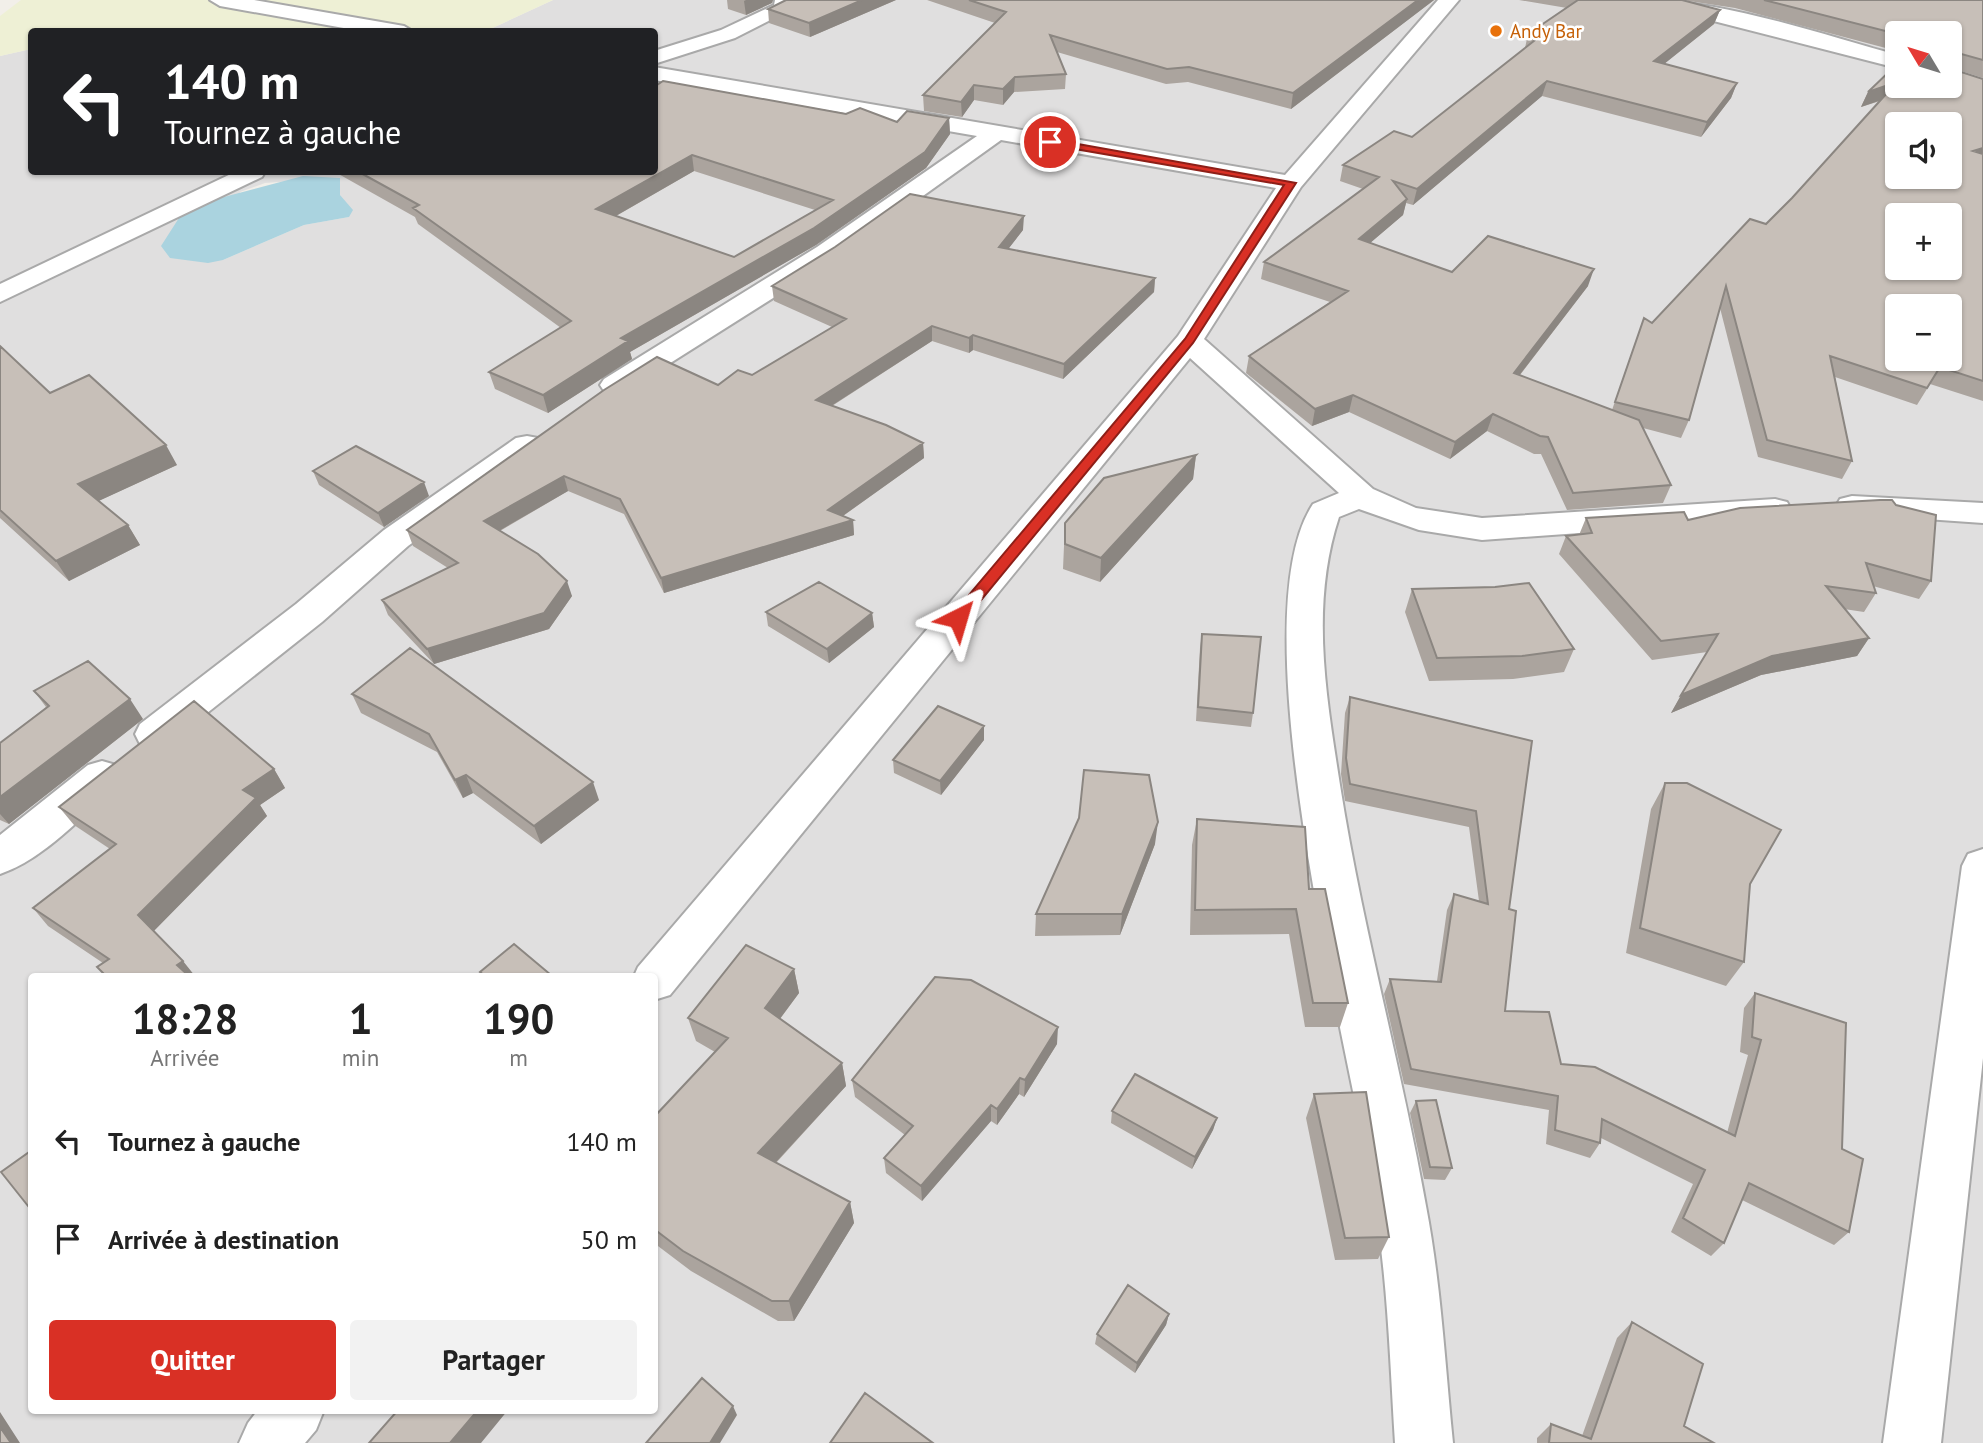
<!DOCTYPE html>
<html lang="fr">
<meta charset="utf-8">
<style>
:root{--surface:#fff;--page:#f2f2f2;--text:#222;--muted:#767676;--accent:#d93025}
body{margin:0;font-family:"PT Sans",sans-serif;background:var(--page);color:var(--text);height:100vh;display:flex;flex-direction:column;font-size:26px;white-space:nowrap}
*{box-sizing:border-box;margin:0}
p{font-size:23px;color:var(--muted)}
.icon{flex:none;width:38px;height:38px;fill:none;stroke:currentColor;stroke-width:2;stroke-linecap:round;stroke-linejoin:round}
.map{position:relative;flex:1;overflow:hidden}
.details{position:absolute;left:28px;top:973px;width:630px;height:441px;display:flex;flex-direction:column;background:var(--surface);border-radius:7px;box-shadow:0 2px 5px #0004}
.details>*{flex:none}
.hud{position:absolute;left:28px;top:28px;width:630px;height:147px;border-radius:7px;box-shadow:0 2px 5px #0004;background:#202124;color:#fff;overflow:hidden}
.needle{width:46px;rotate:308deg}
.tools{position:absolute;left:1885px;top:21px;display:grid;gap:14px}
.tools a{display:grid;place-items:center;width:77px;height:77px;border-radius:7px;background:var(--surface);box-shadow:0 2px 5px #0004;font-size:35px}
.pin{position:absolute;display:grid;place-items:center;width:60px;height:60px;color:#fff;margin:-30px;border:4px solid #fff;border-radius:50%;box-shadow:0 2px 7px #0007}
.me{position:absolute;width:77px;margin:-38px;rotate:40deg;stroke-linejoin:round;filter:drop-shadow(0 0 5px #0008)}
.turn{display:flex;align-items:center;gap:24px;height:147px;padding:0 21px;font-size:32px}
.turn .icon{width:91px;height:91px;stroke-width:2.5}
.turn b{display:block;font-size:49px;line-height:60px}
.eta{display:flex;justify-content:space-evenly;align-items:center;height:119px;text-align:center}
.eta b{font-size:42px;font-weight:600;line-height:49px}
.cta{display:flex;gap:14px;margin-top:auto;padding:14px 21px}
.cta a{flex:1;height:80px;border-radius:7px;background:var(--accent);color:#fff;font-size:28px;font-weight:600;line-height:80px;text-align:center}
.cta a+a{background:var(--page);color:var(--text)}
ul{padding:0;list-style:none}
li{display:flex;align-items:center;gap:21px;height:98px;padding:0 21px}
li div{flex:1}
li b{display:block;font-size:26px}
li em{font-style:normal}
.map>svg:first-child{display:block}
</style>
<div class="map">
<svg width="1983" height="1443" viewBox="0 0 1983 1443">
<rect width="100%" height="100%" fill="#f2efe9"/>
<path fill="#e0dfdf" fill-rule="evenodd" d="M553,0H1983V1443H0V56L31,49L32,172H654V32L486,31ZM1897,33H1950V86H1897ZM1897,124H1950V177H1897ZM339,178L340,195L349,217L304,225L223,260L240,192L265,183ZM1897,215H1950V268H1897ZM1897,306H1950V359H1897ZM32,976H654V1410H32Z"/>
<path fill="#eef0d5" d="M21,0H553L486,31L32,32L31,49L0,56V16Z"/>
<path fill="#aad3df" d="M303,176L340,178V195L353,210L349,217L304,225L223,260L208,263L170,258L161,246L186,207Z"/>
<g fill="none" stroke-linecap="round" stroke-linejoin="round">
<defs>
<path id="street" d="M210,0H254L404,26L414,32H366L220,6Z
M775,0H795L794,8L735,38L654,64V51L721,30L774,5Z
M1438,0H1459L1301,187L1204,339L1373,489L1416,508L1482,518L1775,499L1787,502L1791,509L1787,516L1775,519L1482,540L1419,530L1359,509L1339,517C1310,605 1326,695 1340,785C1362,926 1401,1065 1426,1206C1441,1284 1445,1364 1453,1443H1395C1390,1364 1388,1284 1375,1206C1352,1058 1235,622 1313,504L1339,493L1190,358L670,995L654,1000V976H634L638,967L1178,336L1276,188L1001,140L835,259L626,391L615,394L604,391L600,385L604,379L817,247L977,136L654,80V67L1285,175Z
M1644,0C1722,0 1821,34 1897,55V68L1647,4Z
M235,172H265L262,177L0,302V284Z
M527,436L538,438L543,445L538,452L408,546L322,622L168,744L154,748L140,744L135,734L140,724L296,604L384,530L516,438Z
M1852,496L1983,503V523L1840,513L1836,506L1840,499Z
M102,761L116,765L122,776L116,787C82,816 44,859 0,874V835L88,765Z
M1983,849V1058L1941,1443H1883L1962,866L1968,854Z
M258,1410H324L316,1430L305,1443H239L248,1423Z"/>
</defs>
<use href="#street" stroke="#a9a9a9" stroke-width="4"/>
<use href="#street" fill="#fff" fill-rule="evenodd"/>
</g>
<path fill="#aba49e" fill-rule="evenodd" d="M727,0H773L772,3L746,15L728,9Z
M896,0L810,37L769,23L768,9Z
M927,0H1434L1291,109L1188,82L1166,84L1057,52L1066,74L1065,89L1014,92L1003,105L974,100L962,117L924,111L923,95L995,23Z
M1519,0H1682L1720,10L1714,24L1664,64L1737,83L1731,98L1701,137L1542,96L1413,205L1406,203L1403,215L1370,243L1452,272L1588,286L1520,375L1612,410L1644,318L1652,323L1766,224L1792,198L1880,101L1861,107L1868,92L1950,33H1897V51L1735,8L1682,0H1983V78L1955,69V70L1983,79V401L1930,384L1917,405L1835,377L1852,461L1842,479L1758,457L1720,308L1689,420L1681,438L1643,428L1671,485L1663,503L1567,510L1541,454H1534L1487,431L1450,459L1349,412L1312,426L1246,373L1249,356L1330,302L1261,279L1264,262L1363,189L1340,181L1343,165L1412,137L1525,48L1528,34L1567,8Z
M654,87L897,122L949,118L950,134L926,168L816,245L630,352L632,359L548,413L495,389L489,372L561,328L418,224L415,217L335,172H654ZM694,171L815,210L734,257L616,216Z
M1023,230L1008,249L1155,278L1154,292L1063,379L973,350L969,353L932,341L832,406L923,443L924,458L843,516L853,520L854,535L664,593L624,514L568,491L500,531L572,596L549,629L434,664L388,615L382,600L448,568L413,546L407,530L718,385L752,375L832,327L774,301L772,286Z
M0,346L50,393L177,465L98,501L128,525L140,545L69,581L0,518Z
M1196,455L1193,479L1100,582L1063,569L1065,523Z
M313,471L429,496L384,527L319,485Z
M1740,508L1931,581L1919,599L1873,586L1876,593L1864,612L1844,609L1869,638L1857,656L1761,675L1671,713L1707,652L1652,660L1559,554L1566,536L1579,535L1586,518L1688,520Z
M1412,589L1574,649L1564,672L1513,679L1429,681L1405,612Z
M766,612L872,613L874,627L829,663L768,626Z
M1202,634L1253,713L1251,727L1196,721L1200,648Z
M34,691L143,719L9,824L0,820V743L46,707Z
M352,694L599,800L541,844L473,793L463,798L437,752L361,713Z
M1350,697L1532,741L1509,909L1505,1011L1561,1064L1727,1133L1748,1055L1740,1052L1744,1008L1755,993L1842,1149L1849,1232L1834,1245L1742,1200L1724,1243L1711,1256L1671,1232L1693,1184L1601,1138L1600,1143L1590,1158L1546,1144L1549,1110L1404,1084L1384,994L1390,979L1437,981L1447,910L1454,894L1479,901L1469,827L1345,801L1341,774L1345,713Z
M984,740L941,795L894,773L893,760Z
M274,769L285,788L260,805L267,816L153,931L103,963L48,926L33,908L110,849L74,825L59,807Z
M1665,783L1750,884L1744,962L1726,986L1626,953L1651,809Z
M1079,818L1155,844L1120,935L1035,936L1036,914Z
M1197,819L1309,889L1348,1003L1340,1027H1305L1289,934L1190,935L1192,845Z
M794,969L799,993L780,1019L842,1063L846,1086L776,1163L850,1202L854,1223L794,1321H778L691,1271L654,1243V1117L715,1052L696,1041L688,1018Z
M1057,1044L1024,1097L1019,1094L997,1125L991,1121L922,1201L886,1173L884,1158L905,1135L855,1097L852,1080Z
M1314,1094L1389,1237L1378,1259L1335,1260L1306,1118Z
M1416,1101L1452,1168L1445,1180L1424,1179L1410,1113Z
M1112,1111L1217,1118L1213,1130L1192,1169L1111,1123Z
M1169,1314L1166,1325L1135,1373L1095,1344L1097,1334Z
M1632,1322L1684,1426L1714,1443H1537V1438L1551,1424L1582,1436L1617,1338Z"/>
<path fill="#8b8681" d="M746,0H773L772,3L746,15L744,1Z
M862,0H896L810,37L809,23Z
M1418,0H1434L1291,109L1293,93Z
M1720,10L1714,24L1649,76L1654,61Z
M1015,77L1014,92L1003,105V89Z
M1547,81L1542,96L1413,205L1417,189Z
M1897,82L1890,97L1861,107L1868,92Z
M1737,83L1731,98L1701,137L1707,122Z
M974,85V100L962,117L961,102Z
M949,118L950,134L926,168L816,245L630,352L632,359L548,413L543,395L621,338L814,228Z
M1983,148V161L1973,151Z
M692,155L694,171L600,225L596,209Z
M1407,199L1403,215L1356,255L1359,239Z
M1024,216L1023,230L999,261V247Z
M1594,269L1588,286L1508,390L1514,373Z
M1155,278L1154,292L1063,379L1064,364Z
M932,326V341L817,415L816,400Z
M973,335V350L969,353V338Z
M1353,395L1349,412L1312,426L1315,409Z
M1493,414L1487,431L1450,459L1455,442Z
M923,443L924,458L830,525L828,510Z
M166,445L177,465L90,505L78,484Z
M1196,455L1193,479L1100,582L1101,558Z
M564,476L568,491L490,536L484,521Z
M424,482L429,496L384,527L378,513Z
M853,520L854,535L664,593L661,578Z
M128,525L140,545L69,581L56,561Z
M567,581L572,596L549,629L434,664L427,649Z
M872,613L874,627L829,663L827,649Z
M1869,638L1857,656L1761,675L1671,713L1681,695L1772,656Z
M130,699L143,719L9,824L0,814V797Z
M984,726V740L941,795L940,781Z
M274,769L285,788L260,805L267,816L152,933L138,915L243,790Z
M466,775L473,793L463,798L455,780Z
M593,782L599,800L541,844L534,826Z
M1158,822L1155,844L1120,935L1122,914Z
M183,961L195,976H186L177,965Z
M794,969L799,993L770,1032L765,1008Z
M1058,1027L1057,1044L1024,1097L1025,1080Z
M842,1063L846,1086L764,1175L758,1153Z
M1020,1078L1019,1094L997,1125V1109Z
M991,1105V1121L922,1201L921,1186Z
M1217,1118L1213,1130L1192,1169L1195,1157Z
M850,1202L854,1223L794,1321L789,1301Z
M1169,1314L1166,1325L1135,1373L1137,1363Z
M733,1406L737,1415L720,1443H710Z
M478,1410H508L481,1443H450Z
M0,1412L20,1443H11L0,1427Z"/>
<path fill="#c7bfb8" stroke="#8b8681" stroke-width="2" fill-rule="evenodd" d="M786,0H862L809,23L768,9Z
M969,0H1418L1293,93L1189,67L1167,69L1050,35L1066,74L1015,77L1003,89L974,85L961,102L923,95L1006,12Z
M1578,0H1682L1720,10L1654,61L1737,83L1707,122L1547,81L1417,189L1393,181L1407,199L1359,239L1452,272L1488,236L1594,269L1514,373L1639,420L1671,485L1573,493L1548,437L1540,436L1493,414L1455,442L1353,395L1315,409L1249,356L1348,291L1264,262L1379,177L1343,165L1394,131L1412,137L1539,37L1528,34Z
M1764,0H1983V60L1958,53L1955,55V70L1983,79V148L1973,151L1983,154V381L1940,367L1927,388L1830,356L1852,461L1767,440L1726,286L1689,420L1615,402L1644,318L1652,323L1750,219L1766,224L1792,198L1897,82L1868,92L1897,64V86H1950V33H1897V34ZM1897,124H1950V177H1897ZM1897,215H1950V268H1897ZM1897,306H1950V359H1897Z
M663,81L846,114L860,108L897,122L907,111L949,118L925,152L814,228L621,338L628,341L543,395L489,372L571,321L413,208L419,205L359,172H654V87ZM692,155L833,200L734,257L596,209Z
M910,194L1024,216L999,247L1155,278L1064,364L973,335L969,338L932,326L816,400L886,425L923,443L828,510L853,520L661,578L620,499L564,476L484,521L538,554L567,581L544,613L427,649L382,600L458,563L407,530L604,390L657,357L718,385L738,370L752,375L846,319L772,286L835,247Z
M0,346L50,393L89,375L166,445L78,484L128,525L56,561L0,510Z
M356,446L424,482L378,513L313,471Z
M1196,455L1101,558L1065,544V523L1104,478Z
M1880,500H1892L1896,505L1936,515L1931,581L1866,563L1876,593L1826,586L1869,638L1772,656L1681,695L1718,634L1661,641L1566,536L1592,533L1586,518L1684,512L1688,520L1740,508Z
M819,582L872,613L827,649L766,612Z
M1529,583L1574,649L1522,656L1437,658L1412,589L1495,587Z
M1202,634L1261,637L1253,713L1198,707Z
M410,648L593,782L534,826L466,775L455,780L429,734L352,694Z
M88,661L130,699L0,797V743L49,706L34,691Z
M1350,697L1532,741L1509,909L1516,911L1505,1011L1549,1012L1561,1064L1595,1067L1735,1136L1761,1040L1752,1037L1755,993L1846,1023L1842,1149L1863,1159L1849,1232L1749,1183L1724,1243L1683,1218L1705,1170L1602,1119L1600,1143L1555,1130L1558,1096L1411,1069L1390,979L1441,982L1454,894L1488,904L1476,811L1350,784L1346,758Z
M194,701L274,769L243,790L256,798L138,915L183,961L177,965L189,976H106L97,967L109,959L33,908L116,844L59,807Z
M938,706L984,726L940,781L893,760Z
M1084,770L1149,775L1158,822L1122,914H1036L1079,818Z
M1665,783H1687L1781,830L1750,884L1744,962L1640,928Z
M1197,819L1305,827L1309,889H1325L1348,1003H1313L1296,909L1195,910Z
M514,944L551,975L549,976H485L480,972Z
M746,945L794,969L765,1008L842,1063L758,1153L850,1202L789,1301H772L683,1251L654,1229V1117L728,1038L688,1018Z
M935,977L971,980L1058,1027L1025,1080L1020,1078L997,1109L991,1105L921,1186L884,1158L913,1126L852,1080Z
M1135,1074L1217,1118L1195,1157L1112,1111Z
M1366,1092L1389,1237L1345,1238L1314,1094Z
M1436,1100L1452,1168L1430,1167L1416,1101Z
M32,1150V1211L1,1172Z
M1128,1285L1169,1314L1137,1363L1097,1334Z
M1632,1322L1703,1364L1684,1426L1714,1443H1549L1551,1424L1591,1439Z
M702,1378L733,1406L710,1443H646Z
M865,1393L933,1443H830Z
M398,1410H478L450,1443H369Z
M0,1427L11,1443H0Z"/>
<path fill="#d93025" stroke="#8d1f18" stroke-width="2" d="M1050,139L1296,183L1193,343L963,622L958,623L950,618L952,615L1185,339L1284,185L1046,144Z"/>
<circle fill="#e8710a" stroke="#fff" stroke-width="2.5" cx="1496" cy="31" r="7"/>
<g text-anchor="middle" stroke-width="5" stroke-linejoin="round" paint-order="stroke">
<g font-size="19" fill="#c56008" stroke="#fff" text-anchor="start">
<text x="1510" y="38">Andy Bar</text>
</g>
</g>
</svg>
<div class="tools">
<a><svg class="needle" viewBox="-14 -14 28 28"><path d="M0-13l5 13h-10z" fill="#e53935"/><path d="M0 13l5-13h-10z" fill="#767676"/></svg></a>
<a><svg class="icon" aria-label="sound" viewBox="0 0 24 24"><path d="M4 9h4l5-4v14l-5-4H4zM17 9q2 3 0 6"/></svg></a>
<a>+</a>
<a>−</a>
</div>
<div class="pin" style="left:1050px;top:142px;background:#d93025"><svg class="icon" aria-label="arrive" viewBox="0 0 24 24"><path d="M6 21V4h12l-3 4 3 4H6"/></svg></div>
<svg class="me" style="left:958px;top:618px" viewBox="-20 -20 40 40"><path d="M0-17L14 15 0 8-14 15z" fill="#d93025" stroke="#fff" stroke-width="4"/></svg>
<div class="hud">
<div class="turn"><svg class="icon" aria-label="left" viewBox="0 0 24 24"><path d="M17 20v-9H6M10 6l-5 5 5 5"/></svg><div><b>140 m</b>Tournez à gauche</div></div>
</div>
<section class="details">
<div class="eta">
<div><b>18:28</b><p>Arrivée</p></div>
<div><b>1</b><p>min</p></div>
<div><b>190</b><p>m</p></div>
</div>
<ul>
<li><svg class="icon" aria-label="left" viewBox="0 0 24 24"><path d="M17 20v-9H6M10 6l-5 5 5 5"/></svg><div><b>Tournez à gauche</b></div><em>140 m</em></li>
<li><svg class="icon" aria-label="arrive" viewBox="0 0 24 24"><path d="M6 21V4h12l-3 4 3 4H6"/></svg><div><b>Arrivée à destination</b></div><em>50 m</em></li>
</ul>
<div class="cta"><a>Quitter</a><a>Partager</a></div>
</section>
</div>
